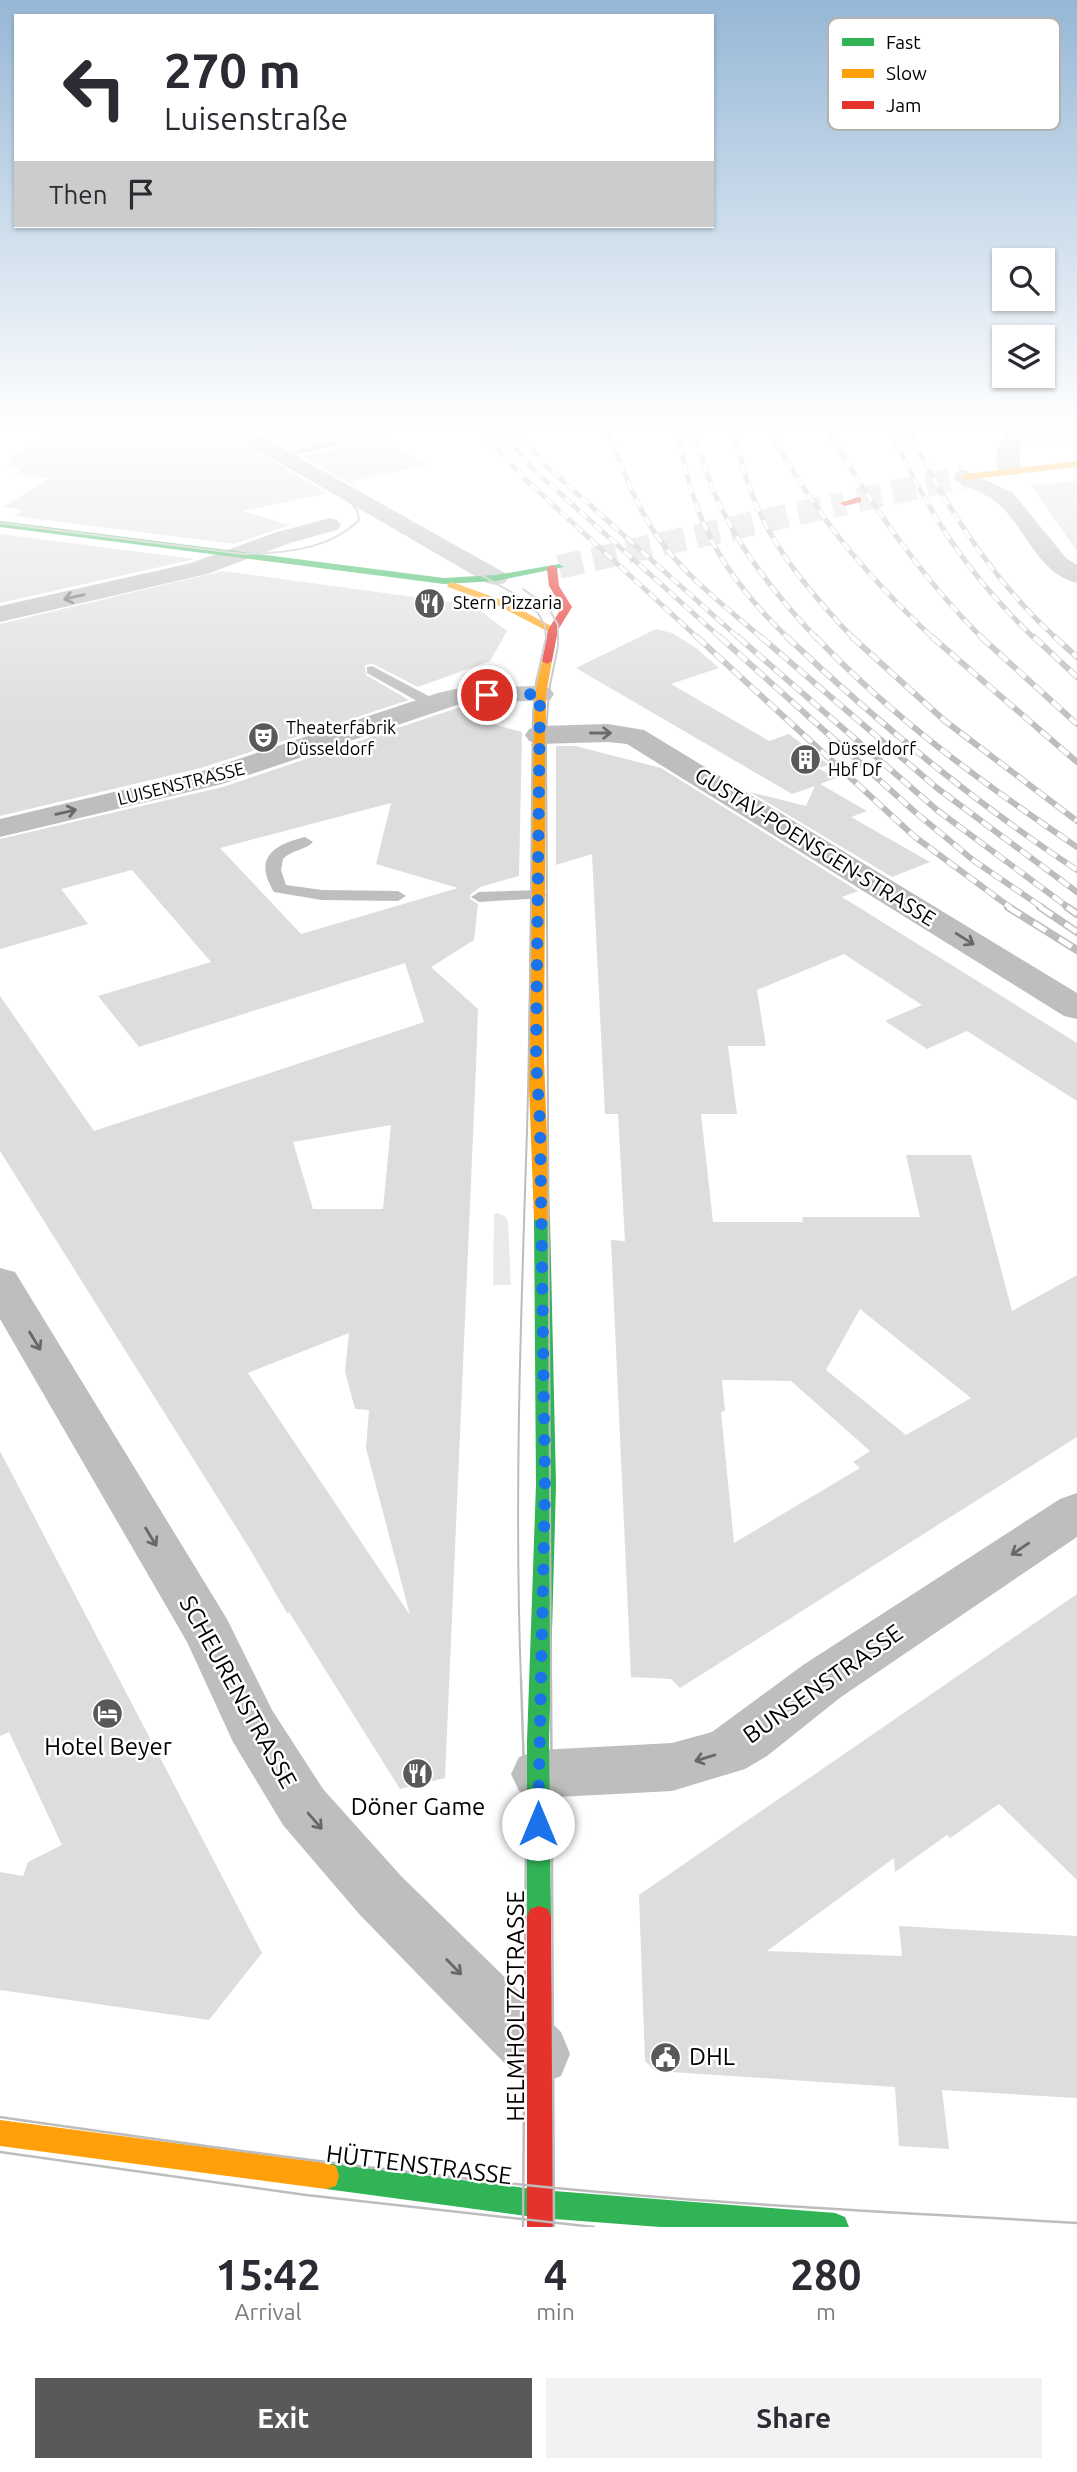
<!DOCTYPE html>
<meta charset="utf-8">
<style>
:root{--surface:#fff;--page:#f2f2f3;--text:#2b2b33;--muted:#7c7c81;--accent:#595959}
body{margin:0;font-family:Ubuntu,sans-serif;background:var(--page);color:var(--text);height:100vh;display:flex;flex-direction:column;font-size:26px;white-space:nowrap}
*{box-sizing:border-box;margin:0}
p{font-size:23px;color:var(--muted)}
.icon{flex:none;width:38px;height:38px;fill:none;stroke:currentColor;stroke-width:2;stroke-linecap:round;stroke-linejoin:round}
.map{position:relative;height:2227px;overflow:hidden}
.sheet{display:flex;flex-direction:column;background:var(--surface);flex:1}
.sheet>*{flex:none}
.top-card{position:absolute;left:14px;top:14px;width:700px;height:214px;border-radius:0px;box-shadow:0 2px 5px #0004;background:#fff;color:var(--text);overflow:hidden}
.buttons{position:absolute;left:992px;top:248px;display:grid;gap:14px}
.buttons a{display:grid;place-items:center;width:63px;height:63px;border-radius:0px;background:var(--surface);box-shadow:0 2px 5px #0004;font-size:35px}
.pin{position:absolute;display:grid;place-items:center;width:60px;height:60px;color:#fff;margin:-30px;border:4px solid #fff;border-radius:50%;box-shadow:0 2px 7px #0007}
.me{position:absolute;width:77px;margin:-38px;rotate:0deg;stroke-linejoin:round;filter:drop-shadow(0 0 5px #0008)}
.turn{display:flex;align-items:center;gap:24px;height:147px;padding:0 35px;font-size:32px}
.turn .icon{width:91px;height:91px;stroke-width:2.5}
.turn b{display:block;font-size:49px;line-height:60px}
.then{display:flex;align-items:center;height:66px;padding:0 35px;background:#0003;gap:14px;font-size:26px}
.eta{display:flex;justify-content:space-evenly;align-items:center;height:119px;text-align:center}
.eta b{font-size:42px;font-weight:700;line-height:49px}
.primary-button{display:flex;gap:14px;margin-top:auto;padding:14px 35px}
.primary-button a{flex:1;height:80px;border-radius:0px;background:var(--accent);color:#fff;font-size:28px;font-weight:700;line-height:80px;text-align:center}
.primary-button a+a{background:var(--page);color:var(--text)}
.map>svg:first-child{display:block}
</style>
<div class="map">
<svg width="1077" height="2227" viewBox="0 0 1077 2227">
<rect width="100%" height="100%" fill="#fff"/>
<path fill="#eaeaea" d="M1032,425H1077V440L1024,445Z
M498,1213L506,1217L508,1222L511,1285H493L494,1214Z"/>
<path fill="#ddd" fill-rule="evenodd" d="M66,425H212L327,493L243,511L289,525L235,544L14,516L23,510L3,507L49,478L14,474L22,469L4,466L15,460L8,459Z
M247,425H393L386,443L427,464L351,482L356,487L302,456L337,449V439L289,449Z
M1077,481V551L1031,485Z
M0,534L195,559L0,603Z
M223,571L473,605L507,631L490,661L418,687L373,664L365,665L366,675L409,700L201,768L0,816V624Z
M656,629L672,633L696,648L719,668L671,684L769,741L789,734L829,765L818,768L836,778L820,784L867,811L851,817L930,862L892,877L750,792L806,806L815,786L792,794L576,668Z
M460,707L486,717L489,723L522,732L519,876L480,887L470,895V899L478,904L474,940L431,967L478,1009L476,1067L445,1778L400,1789L289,1612L287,1613L248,1546L0,1151V996L94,1131L424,1022L405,963L139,1047L98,996L211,962L132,870L61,889L88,924L0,949V839L223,787ZM391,803L376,864L458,888L301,934L220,848ZM391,1125L383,1209H313L293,1142ZM349,1333L345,1371L355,1409L369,1410L366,1448L410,1615L248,1373Z
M556,746H575L661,768L858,891L842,897L1077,1043V1101L967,1031L927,1049L885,1021L922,1005L844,954L757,990L766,1046H728L737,1114H701L713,1222H803L802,1217H920L906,1155H971L1012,1311L1077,1275V1437L680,1688L671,1679L631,1677L611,1240L625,1241L618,1114H605L592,854L556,865ZM860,1309L971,1398L906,1435L826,1370ZM722,1380L791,1381L870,1451L853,1462L860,1468L734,1543L721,1412L725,1411Z
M0,1451L262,1953L209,2020L0,1990V1872L23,1876L28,1862L62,1845L9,1732L0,1736Z
M1077,1594V1880L999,1804L950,1838L947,1835L895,1872L894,1858L767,1951L902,1956L899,1926L1077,1936V2098L942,2090L949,2149L899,2146L895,2087L656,2071L645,2061L639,1895Z"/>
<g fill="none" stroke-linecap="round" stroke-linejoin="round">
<path stroke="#d9d9d9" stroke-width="24" stroke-dasharray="24 11" stroke-linecap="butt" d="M858,500L965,477
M559,567L845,503"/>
<path fill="#bebebe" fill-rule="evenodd" d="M332,441L336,442V446L276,459L271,456Z
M372,666L436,700L438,703L436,706H426L367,673V667Z
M305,837L313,842C306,850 291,850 283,859L281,870L286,885L322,890L398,891L406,896L398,901L322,900L274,892C253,858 273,845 305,837Z
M538,890L546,895L544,898L479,902L471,897L479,892Z"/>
<path fill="#bebebe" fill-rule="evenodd" d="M215,425H241L505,573L508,578L505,583L496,585L487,583Z
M1010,425H1031L1020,446V470L1017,475H1001C990,458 1000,440 1010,425Z
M965,470L1013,493L1066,558L1077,565V583C1036,573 1026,526 996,502C986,494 970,488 957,482L954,477L957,472Z
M329,518L337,520L341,525L337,530L290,543L207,574L0,622V606L191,563L274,533Z
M540,686L550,688L554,694L550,700L460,704L222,784L0,837V819L202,771L438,693L460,688Z
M608,724L644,730L1077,993V1019L1064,1016L627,744L608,742L539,744L529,741L525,735L529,729L539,726Z
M0,1268L15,1272L227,1619L272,1710L323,1789L402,1877L561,2032L570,2054L561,2076L539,2085L517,2076L360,1915L283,1825L233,1742L187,1642L0,1319Z
M1077,1493V1537L841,1697L767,1756L745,1769L672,1791L539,1798L519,1791L511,1774L519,1757L539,1750L672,1743L712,1732L803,1665L1060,1499Z"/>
<path fill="#30b455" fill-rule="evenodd" d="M0,521L444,578L496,575L559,564L564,567L496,581L444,584L0,527Z
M542,1214L550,1219L556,1484L549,1742L551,1917L548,1925L539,1928L530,1925L527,1917V1742L536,1484L534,1219Z
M326,2163L541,2190L835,2213L845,2217L849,2227H660L541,2218L326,2189L316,2186L313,2176L316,2166Z"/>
<path fill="#ff9f0a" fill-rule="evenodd" d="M1077,461V467L965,480L960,477L965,474Z
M452,582L507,602L558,630L549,632L499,606L448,587L447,585Z
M547,658L552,661L546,694L544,1059L550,1219L542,1224L534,1219L528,1059L534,694L542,661Z
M0,2120L326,2163L336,2166L339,2176L336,2186L326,2189L0,2146Z"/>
<path fill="#e5322d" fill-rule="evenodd" d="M858,497L861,498V502L845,506L840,503Z
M552,565L557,568L559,586L572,607L558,630L552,661L547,664L542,661L548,630L562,607L549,586L547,568Z
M539,1906L548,1909L551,1917L555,2227H527V1917L530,1909Z"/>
<path stroke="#bdbdbd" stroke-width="2" d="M216,425L513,593L538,613L545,626L546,638L536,682L533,713C531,852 531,992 527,1131C521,1314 514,1498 521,1681
M0,523L243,554C284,553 329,550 359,520L357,510L350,502
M523,589L548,607L558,625V646L549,690L546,734L551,1681"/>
<path stroke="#bdbdbd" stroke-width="2.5" d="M521,1679L526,1831L523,2227
M551,1679L554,2227
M0,2117C196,2145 391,2173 588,2191C751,2206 914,2213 1077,2223
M0,2152L306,2195L594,2227"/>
<defs>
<path id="rail-far2" d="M478,425L488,440L525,479L699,639
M496,425L535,471L722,639
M513,425L544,464L740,639
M605,425C620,461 633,500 655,533C683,575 725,606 763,639
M677,425C690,517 722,575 789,639
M693,425C711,512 757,575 817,639
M734,425C747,517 792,574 854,639
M767,425C812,512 863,572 934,639
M824,425C870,502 919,575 983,639
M887,425C930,514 963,570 1035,639
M906,425C944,505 991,579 1057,639"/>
<path id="rail-far1" d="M697,637L915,837L1011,908
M720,637L915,812L973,860L1043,908
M738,637L937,810L1069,908
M761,637L937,788L1077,892
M787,637C877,722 974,802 1077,870
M816,637C894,719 984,784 1077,847
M852,637L945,721L1077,821
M932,637L1077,762
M981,637L1077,724
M1034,637L1077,677
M1055,637L1077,657"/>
<path id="rail" d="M1008,907L1077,950
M1040,907L1077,932
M1067,907L1077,914"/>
</defs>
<use href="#rail-far2" stroke="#bdbdbd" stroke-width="5"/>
<use href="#rail-far1" stroke="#bdbdbd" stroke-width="6"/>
<use href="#rail" stroke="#bdbdbd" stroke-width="8"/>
<use href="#rail-far2" stroke="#fff" stroke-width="3.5" stroke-dasharray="10" stroke-linecap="butt"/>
<use href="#rail-far1" stroke="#fff" stroke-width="4.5" stroke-dasharray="12" stroke-linecap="butt"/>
<use href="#rail" stroke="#fff" stroke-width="5" stroke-dasharray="15" stroke-linecap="butt"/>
</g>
<defs><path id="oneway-shaft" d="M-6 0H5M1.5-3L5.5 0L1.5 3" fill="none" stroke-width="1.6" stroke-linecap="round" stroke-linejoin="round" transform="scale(1.75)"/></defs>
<g stroke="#686868">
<use href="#oneway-shaft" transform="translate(74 597) rotate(167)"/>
<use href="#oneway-shaft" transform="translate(601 733)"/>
<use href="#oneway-shaft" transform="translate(66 812) rotate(-13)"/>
<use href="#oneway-shaft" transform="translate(965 939) rotate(32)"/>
<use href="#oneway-shaft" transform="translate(35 1341) rotate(59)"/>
<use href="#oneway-shaft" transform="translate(151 1537) rotate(59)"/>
<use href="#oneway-shaft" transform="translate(1020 1549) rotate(146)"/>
<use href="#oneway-shaft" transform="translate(705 1758) rotate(163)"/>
<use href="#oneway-shaft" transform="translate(315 1821) rotate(49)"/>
<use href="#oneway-shaft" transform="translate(454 1967) rotate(46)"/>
</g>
<linearGradient id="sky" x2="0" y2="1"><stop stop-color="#96b7d6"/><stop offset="0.58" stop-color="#fff"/><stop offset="1" stop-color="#fff" stop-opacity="0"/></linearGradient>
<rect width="1077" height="737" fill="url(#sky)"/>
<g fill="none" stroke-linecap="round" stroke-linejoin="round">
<path stroke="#1a73e8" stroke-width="12" stroke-dasharray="0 21.6" d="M487,695L540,694L536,1059L540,1124L545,1484L538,1824"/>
</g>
<defs>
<symbol id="restaurant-disc" viewBox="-11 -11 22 22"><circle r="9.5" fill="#595959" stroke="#fff"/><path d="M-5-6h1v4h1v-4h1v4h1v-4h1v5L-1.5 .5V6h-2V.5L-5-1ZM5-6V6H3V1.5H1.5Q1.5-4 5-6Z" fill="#fff"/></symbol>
<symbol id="theatre-disc" viewBox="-11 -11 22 22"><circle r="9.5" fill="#595959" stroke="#fff"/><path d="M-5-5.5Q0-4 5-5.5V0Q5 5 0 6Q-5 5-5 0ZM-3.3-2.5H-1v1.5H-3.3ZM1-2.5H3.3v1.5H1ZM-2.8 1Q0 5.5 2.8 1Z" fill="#fff"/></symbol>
<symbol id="building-disc" viewBox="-11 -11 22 22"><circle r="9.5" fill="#595959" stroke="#fff"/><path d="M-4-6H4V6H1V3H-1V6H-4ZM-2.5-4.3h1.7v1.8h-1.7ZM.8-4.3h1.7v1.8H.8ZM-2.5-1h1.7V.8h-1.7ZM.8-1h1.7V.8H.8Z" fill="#fff"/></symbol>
<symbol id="hotel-disc" viewBox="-11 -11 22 22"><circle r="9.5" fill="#595959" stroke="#fff"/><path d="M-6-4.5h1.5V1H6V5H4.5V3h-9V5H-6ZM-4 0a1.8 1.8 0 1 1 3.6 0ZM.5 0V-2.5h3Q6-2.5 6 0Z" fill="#fff"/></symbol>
<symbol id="civic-disc" viewBox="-11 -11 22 22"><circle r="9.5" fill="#595959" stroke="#fff"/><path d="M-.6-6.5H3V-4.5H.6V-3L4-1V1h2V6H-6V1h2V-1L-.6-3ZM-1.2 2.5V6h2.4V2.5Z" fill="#fff"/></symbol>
</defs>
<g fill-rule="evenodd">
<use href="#restaurant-disc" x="412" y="586" width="35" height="35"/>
<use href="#theatre-disc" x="246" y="720" width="35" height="35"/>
<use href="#building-disc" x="788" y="742" width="35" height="35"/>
<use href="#hotel-disc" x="90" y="1696" width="35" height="35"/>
<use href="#restaurant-disc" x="400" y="1756" width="35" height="35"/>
<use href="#civic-disc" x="648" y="2040" width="35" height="35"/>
</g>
<g text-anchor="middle" stroke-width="5" stroke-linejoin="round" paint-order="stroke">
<g font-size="18" fill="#000" stroke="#fff" text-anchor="start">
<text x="453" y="609">Stern Pizzaria</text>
<text x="286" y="734">Theaterfabrik<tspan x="286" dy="21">Düsseldorf</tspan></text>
<text x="828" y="755">Düsseldorf<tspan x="828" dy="21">Hbf Df</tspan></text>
</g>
<g font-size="18" fill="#000" stroke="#fff">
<text transform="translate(181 784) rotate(-14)" y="6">LUISENSTRASSE</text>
</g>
<g font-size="21" fill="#000" stroke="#fff">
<text transform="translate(815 847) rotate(32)" y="7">GUSTAV-POENSGEN-STRASSE</text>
</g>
<g font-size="24" fill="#000" stroke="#fff">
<text transform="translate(823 1684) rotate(-35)" y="8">BUNSENSTRASSE</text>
<text transform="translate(238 1692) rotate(61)" y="8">SCHEURENSTRASSE</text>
<text transform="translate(516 2006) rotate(-90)" y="8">HELMHOLTZSTRASSE</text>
<text transform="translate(419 2165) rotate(7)" y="8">HÜTTENSTRASSE</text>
</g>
<g font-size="24" fill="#000" stroke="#fff">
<text x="108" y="1755">Hotel Beyer</text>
<text x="418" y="1815">Döner Game</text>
<text x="689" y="2065" text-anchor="start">DHL</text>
</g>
</g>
<rect x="828" y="18" width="232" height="112" rx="10" fill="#fff" stroke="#b2b2b2" stroke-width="2"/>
<rect x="842" y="38" width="32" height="8" fill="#30b455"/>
<rect x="842" y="69" width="32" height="9" fill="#ff9f0a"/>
<rect x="842" y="101" width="32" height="8" fill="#e5322d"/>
<g font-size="19" fill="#000">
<text x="886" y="49">Fast</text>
<text x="886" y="80">Slow</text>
<text x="886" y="112">Jam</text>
</g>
</svg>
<div class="buttons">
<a><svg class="icon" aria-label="search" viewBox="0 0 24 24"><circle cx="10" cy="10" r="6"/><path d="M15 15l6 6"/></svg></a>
<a><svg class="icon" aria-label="layers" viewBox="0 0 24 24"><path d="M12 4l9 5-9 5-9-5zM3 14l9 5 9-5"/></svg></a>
</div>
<div class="pin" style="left:487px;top:695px;background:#d93025"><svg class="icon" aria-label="arrive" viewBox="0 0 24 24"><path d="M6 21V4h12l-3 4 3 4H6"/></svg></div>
<svg class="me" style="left:538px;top:1824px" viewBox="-20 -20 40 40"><circle r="19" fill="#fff"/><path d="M0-13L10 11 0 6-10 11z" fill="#1a73e8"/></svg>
<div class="top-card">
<div class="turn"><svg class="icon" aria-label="left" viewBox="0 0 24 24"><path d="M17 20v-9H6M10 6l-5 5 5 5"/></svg><div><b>270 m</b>Luisenstraße</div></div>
<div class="then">Then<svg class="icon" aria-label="arrive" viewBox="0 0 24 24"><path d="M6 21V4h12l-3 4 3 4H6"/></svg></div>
</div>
</div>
<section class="sheet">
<div class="eta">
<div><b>15:42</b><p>Arrival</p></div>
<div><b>4</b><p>min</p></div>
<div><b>280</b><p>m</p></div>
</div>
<div class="primary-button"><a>Exit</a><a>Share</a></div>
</section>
